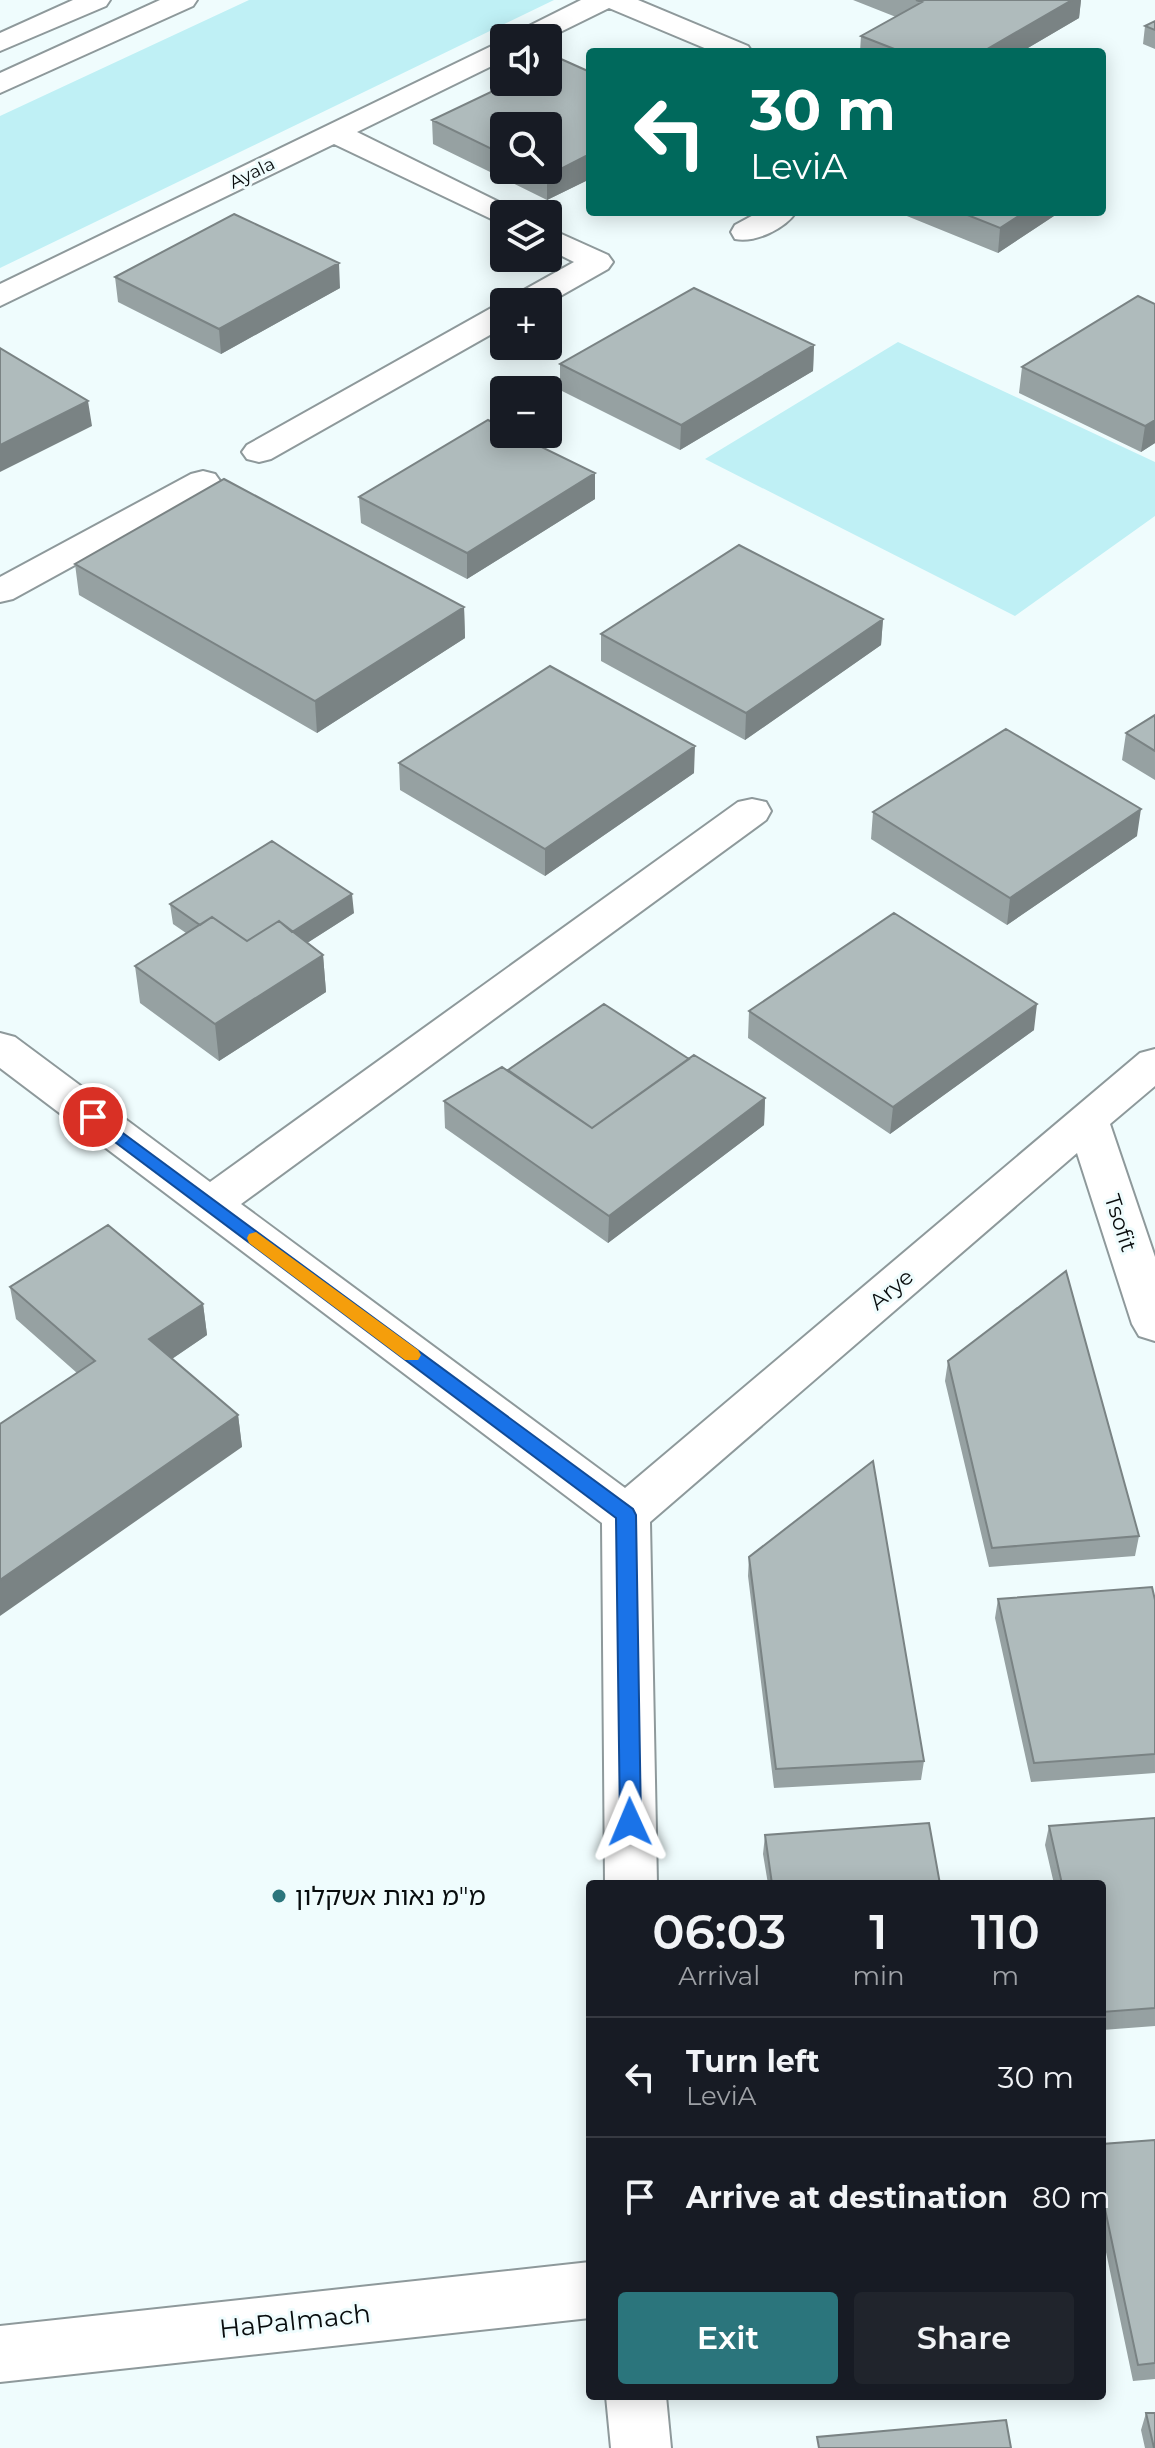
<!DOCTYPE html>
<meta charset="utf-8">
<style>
:root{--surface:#171b24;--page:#20242c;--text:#f1f3f6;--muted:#9ea1a6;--line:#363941;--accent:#2b757c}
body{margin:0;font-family:Montserrat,"Noto Sans Hebrew",sans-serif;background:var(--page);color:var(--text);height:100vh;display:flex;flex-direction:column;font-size:30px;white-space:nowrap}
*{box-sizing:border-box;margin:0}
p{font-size:26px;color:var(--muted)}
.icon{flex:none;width:44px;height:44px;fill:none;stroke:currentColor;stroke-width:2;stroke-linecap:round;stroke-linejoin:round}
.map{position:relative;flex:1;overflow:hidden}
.panel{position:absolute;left:586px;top:1880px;width:520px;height:520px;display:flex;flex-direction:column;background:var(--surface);border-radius:8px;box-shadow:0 4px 20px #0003}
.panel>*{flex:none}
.guide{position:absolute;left:586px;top:48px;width:520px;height:168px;border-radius:8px;box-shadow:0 4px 20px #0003;background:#00695c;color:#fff;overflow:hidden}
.buttons{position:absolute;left:490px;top:24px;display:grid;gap:16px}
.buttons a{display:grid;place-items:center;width:72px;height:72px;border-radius:8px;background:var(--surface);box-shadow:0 4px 20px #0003;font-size:40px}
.pin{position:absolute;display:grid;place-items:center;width:68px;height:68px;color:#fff;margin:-34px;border:4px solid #fff;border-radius:50%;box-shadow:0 2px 8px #0007}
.me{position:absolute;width:88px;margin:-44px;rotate:359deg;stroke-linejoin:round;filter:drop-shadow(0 0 6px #0008)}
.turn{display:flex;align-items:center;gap:28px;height:168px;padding:0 32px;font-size:36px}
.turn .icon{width:104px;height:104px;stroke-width:2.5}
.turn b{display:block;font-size:56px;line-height:68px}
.eta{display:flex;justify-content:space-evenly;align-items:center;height:136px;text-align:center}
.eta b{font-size:48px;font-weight:600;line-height:56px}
.button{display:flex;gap:16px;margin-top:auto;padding:16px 32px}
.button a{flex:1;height:92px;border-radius:8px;background:var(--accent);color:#fff;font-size:32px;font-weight:600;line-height:92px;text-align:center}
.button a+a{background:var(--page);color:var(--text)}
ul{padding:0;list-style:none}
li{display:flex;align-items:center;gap:24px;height:120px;padding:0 32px;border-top:2px solid var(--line)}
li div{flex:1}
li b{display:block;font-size:30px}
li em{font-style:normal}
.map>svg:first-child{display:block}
</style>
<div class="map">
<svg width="1155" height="2448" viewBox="0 0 1155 2448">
<rect width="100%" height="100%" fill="#effcfd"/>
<path fill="#bff0f5" d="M249,0H554L0,268V116Z
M898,342L1155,462V516L1015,616L705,459Z"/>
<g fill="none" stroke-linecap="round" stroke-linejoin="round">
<defs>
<path id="minor" d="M581,0H638L748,46L752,52H714L609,8L548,38H513L517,32Z
M504,40V60L357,132L515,210L518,214H504V225L334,144L0,306V284Z
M759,212H796C785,229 755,243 735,239L731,232L735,225Z
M548,228L608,255L613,262L608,269L548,303L510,302L515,295L574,262L548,249Z
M504,304V327L271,459L259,462L247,459L242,452L247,445L493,307Z
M203,471L215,474L220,481L215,488L13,599L0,602V577L191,474Z
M752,799L766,802L771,811L766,820L241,1204L625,1488L1140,1053L1155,1049V1086L1110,1124L1155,1257V1341L1139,1336L1132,1324L1077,1153L650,1522L657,1884H605L602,1523L0,1068V1033L15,1037L210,1182L738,802Z
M590,2262V2318L0,2382V2326Z
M606,2396H666L671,2448H611Z"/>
<path id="major" d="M73,0H110L106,6L0,51V33Z
M160,0H197L193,6L0,93V73Z"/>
</defs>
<use href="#minor" stroke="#8e999b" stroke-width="4"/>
<use href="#major" stroke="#8e999b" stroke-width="4"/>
<use href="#minor" fill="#fff" fill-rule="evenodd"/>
<use href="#major" fill="#fff" fill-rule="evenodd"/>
</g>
<path fill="#96a1a2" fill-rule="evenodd" d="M853,0H1081L1079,18L1021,52H860L861,36L896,17Z
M1155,21V49L1143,44L1145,26Z
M590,72V179L547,200L433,144L432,120ZM504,126L548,170H504Z
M897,212H1060L998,253Z
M115,277L340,288L221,354L118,302Z
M1138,296L1155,443L1141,452L1019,393L1022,367Z
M814,345L813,371L680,450L560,390V364Z
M359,497L595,499L467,579L361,523Z
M75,564L464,607L465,638L317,733L79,595Z
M883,619L881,645L745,740L601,661V634Z
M1155,715V780L1122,760L1126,733Z
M399,763L694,773L545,876L400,790Z
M873,812L1137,836L1007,925L871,839Z
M170,904L354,913L307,943L323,955L326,992L219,1061L140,1003L135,966L186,933L173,924Z
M749,1011L1034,1030L890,1134L748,1038Z
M688,1059L765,1098L764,1125L608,1243L445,1128L444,1101L508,1070Z
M10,1287L203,1304L207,1335L172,1359L238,1415L242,1447L77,1373L16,1319Z
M948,1361L1139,1536L1135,1556L989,1567L945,1381Z
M749,1557L924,1761L921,1780L774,1788L748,1576Z
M998,1599L1155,1600V1773L1031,1782L995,1618Z
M1155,1818V2026L1102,2030V1884H1054L1045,1845L1049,1826Z
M765,1835L940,1884H768L763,1854Z
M1155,2140V2379L1133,2381L1102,2233V2144Z
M1146,2413L1155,2448H1145L1141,2430Z"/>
<path fill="#7a8384" d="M1072,0H1081L1079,18L1021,52H982Z
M590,154V179L547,200V176Z
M1025,212H1060L998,253L1000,228Z
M339,263L340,288L221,354L219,329Z
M814,345L813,371L680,450L681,425Z
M88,401L92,426L0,472V445Z
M1155,420V443L1141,452L1145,426Z
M595,473V499L467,579V553Z
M464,607L465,638L317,733L315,701Z
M883,619L881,645L745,740L746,713Z
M695,746L694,773L545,876V849Z
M1141,809L1137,836L1007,925L1010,898Z
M352,894L354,913L251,979L249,959Z
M323,955L326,992L219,1061L215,1024Z
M1037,1004L1034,1030L890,1134L893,1107Z
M765,1098L764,1125L608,1243L609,1216Z
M203,1304L207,1335L154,1371L149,1339Z
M238,1415L242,1447L0,1616V1580Z"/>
<path fill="#afbbbc" stroke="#7a8384" stroke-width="2" d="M916,0H1072L982,52H902L861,36L922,2Z
M1155,21V30L1145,26Z
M561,59L590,72V154L547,176L535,170H548V126H504V155L432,120L512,82H548V65Z
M960,212H1025L1000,228Z
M234,214L339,263L219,329L115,277Z
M694,288L814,345L681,425L560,364Z
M1138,296L1155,304V420L1145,426L1022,367Z
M0,348L88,401L0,445Z
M488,420L504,428V434H515L595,473L467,553L359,497Z
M224,479L464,607L315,701L75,564Z
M739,545L883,619L746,713L601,634Z
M550,666L695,746L545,849L399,763Z
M1155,715V751L1126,733Z
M1006,729L1141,809L1010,898L873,812Z
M272,841L352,894L292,932L279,921L247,941L212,917L200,925L170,904Z
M894,913L1037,1004L893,1107L749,1011Z
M212,917L247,941L279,921L323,955L215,1024L135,966Z
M604,1004L689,1059L592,1128L508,1070Z
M694,1055L765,1098L609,1216L444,1101L502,1067L592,1128Z
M108,1225L203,1304L149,1339L238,1415L0,1580V1424L95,1361L10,1287Z
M1066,1271L1139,1536L992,1548L948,1361Z
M873,1461L924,1761L776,1769L749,1557Z
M1152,1587L1155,1600V1754L1034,1763L998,1599Z
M1155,1818V2008L1102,2012V1884H1062L1049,1826Z
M929,1823L940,1884H772L765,1835Z
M1155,2140V2363L1138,2365L1102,2195V2144Z
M1146,2413H1155V2448H1154Z
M1006,2420L1011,2448H819L817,2437Z"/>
<path fill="#1a73e8" stroke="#114b97" stroke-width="2" d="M93,1111L633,1509L636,1515L641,1822L638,1829L630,1832L623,1829L620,1822L616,1518L87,1121L84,1117L87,1112Z"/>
<path fill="#f59e0b" d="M256,1232L418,1350L421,1355L418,1360H405L249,1243L247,1238L249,1234Z"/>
<circle fill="#2b757c" stroke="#effcfd" stroke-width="3" cx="279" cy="1896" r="8"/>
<g text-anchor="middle" stroke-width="6" stroke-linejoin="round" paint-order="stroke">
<g font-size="18" fill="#080c0d" stroke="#effcfd">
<text transform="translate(252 173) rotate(-26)" y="6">Ayala</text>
</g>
<g font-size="22" fill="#080c0d" stroke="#effcfd">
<text transform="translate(1121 1223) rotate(72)" y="8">Tsofit</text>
<text transform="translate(891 1289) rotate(-40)" y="8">Arye</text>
</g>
<g font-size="26" fill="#080c0d" stroke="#effcfd" text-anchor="start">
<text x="295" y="1905">מ"מ נאות אשקלון</text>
</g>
<g font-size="26" fill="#080c0d" stroke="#effcfd">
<text transform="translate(295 2321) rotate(-6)" y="9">HaPalmach</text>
</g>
</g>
</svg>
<div class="buttons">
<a><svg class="icon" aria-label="sound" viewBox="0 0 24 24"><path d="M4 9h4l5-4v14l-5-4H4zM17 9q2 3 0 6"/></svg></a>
<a><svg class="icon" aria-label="search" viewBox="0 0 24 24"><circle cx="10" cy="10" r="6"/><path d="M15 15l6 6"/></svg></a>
<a><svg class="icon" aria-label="layers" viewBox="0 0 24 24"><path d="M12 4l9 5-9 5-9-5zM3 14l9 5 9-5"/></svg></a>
<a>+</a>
<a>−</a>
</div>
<div class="pin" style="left:93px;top:1117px;background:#d93025"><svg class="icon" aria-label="arrive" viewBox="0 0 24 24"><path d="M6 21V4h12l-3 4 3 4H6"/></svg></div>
<svg class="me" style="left:630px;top:1822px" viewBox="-20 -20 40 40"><path d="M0-17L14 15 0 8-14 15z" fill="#1a73e8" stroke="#fff" stroke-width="4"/></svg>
<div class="guide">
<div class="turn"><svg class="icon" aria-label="left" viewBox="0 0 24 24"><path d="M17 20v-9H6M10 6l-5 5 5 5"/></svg><div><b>30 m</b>LeviA</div></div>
</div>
<section class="panel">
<div class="eta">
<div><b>06:03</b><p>Arrival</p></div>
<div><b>1</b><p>min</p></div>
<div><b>110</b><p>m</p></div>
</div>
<ul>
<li><svg class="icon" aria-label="left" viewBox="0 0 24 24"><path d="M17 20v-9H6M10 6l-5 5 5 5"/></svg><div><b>Turn left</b><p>LeviA</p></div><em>30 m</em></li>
<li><svg class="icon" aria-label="arrive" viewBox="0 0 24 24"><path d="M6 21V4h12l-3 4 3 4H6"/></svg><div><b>Arrive at destination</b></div><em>80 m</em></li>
</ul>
<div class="button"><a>Exit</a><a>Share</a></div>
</section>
</div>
